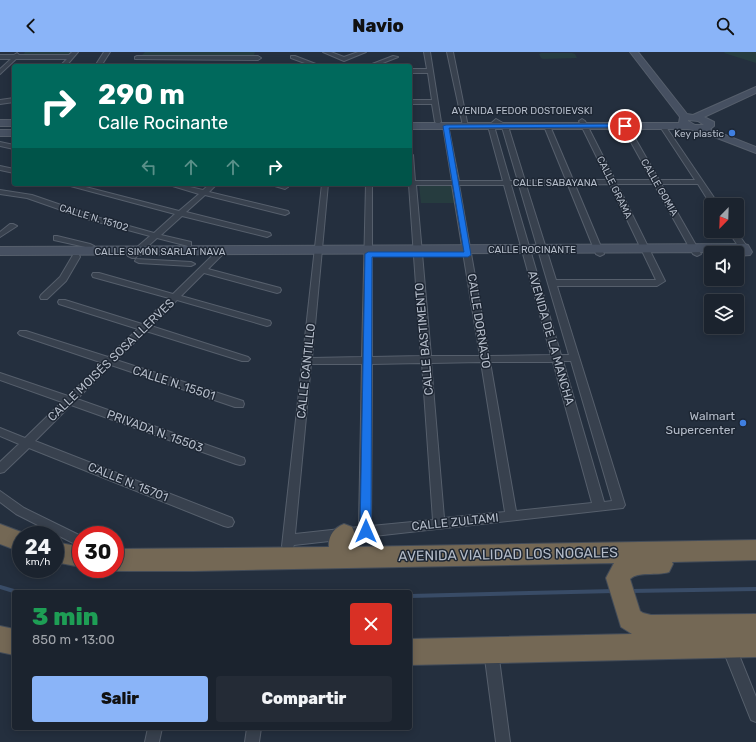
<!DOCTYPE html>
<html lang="es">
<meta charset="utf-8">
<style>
:root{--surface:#1b232e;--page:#242b36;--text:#f1f3f6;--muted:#a0a4aa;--line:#39404a;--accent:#8ab4f8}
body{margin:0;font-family:Rubik,sans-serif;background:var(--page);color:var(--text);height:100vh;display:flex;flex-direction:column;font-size:15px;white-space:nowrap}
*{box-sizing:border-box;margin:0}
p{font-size:13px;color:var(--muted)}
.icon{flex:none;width:22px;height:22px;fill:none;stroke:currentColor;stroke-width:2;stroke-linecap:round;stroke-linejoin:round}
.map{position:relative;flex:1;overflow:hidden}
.sheet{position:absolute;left:12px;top:538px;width:400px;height:140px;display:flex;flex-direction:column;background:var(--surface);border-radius:4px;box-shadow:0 2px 10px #0003,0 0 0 1px var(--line)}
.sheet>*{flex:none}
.hud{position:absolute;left:12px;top:12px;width:400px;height:122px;border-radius:4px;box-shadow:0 2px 10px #0003,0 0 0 1px var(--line);background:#00695c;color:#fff;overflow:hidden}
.needle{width:26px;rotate:203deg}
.tools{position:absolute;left:704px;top:146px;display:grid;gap:8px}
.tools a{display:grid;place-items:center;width:40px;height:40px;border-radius:4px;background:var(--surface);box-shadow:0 2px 10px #0003,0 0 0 1px var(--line);font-size:20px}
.speed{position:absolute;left:12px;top:474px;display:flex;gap:8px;font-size:20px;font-weight:700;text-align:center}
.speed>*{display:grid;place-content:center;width:52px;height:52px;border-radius:50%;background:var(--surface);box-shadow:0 2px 10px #0003,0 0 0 1px var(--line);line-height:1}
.speed small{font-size:10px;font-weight:400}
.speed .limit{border:6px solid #d22;background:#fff;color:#111}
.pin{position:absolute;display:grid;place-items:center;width:34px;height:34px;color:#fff;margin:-17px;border:2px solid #fff;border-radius:50%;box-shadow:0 1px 4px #0007}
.me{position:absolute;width:44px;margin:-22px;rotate:0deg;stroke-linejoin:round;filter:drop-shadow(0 0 3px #0008)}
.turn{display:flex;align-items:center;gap:14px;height:84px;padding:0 20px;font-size:18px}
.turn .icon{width:52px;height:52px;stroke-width:2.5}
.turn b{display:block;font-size:28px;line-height:34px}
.lanes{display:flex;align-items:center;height:38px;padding:0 20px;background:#0003;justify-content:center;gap:20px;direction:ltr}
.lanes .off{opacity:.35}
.round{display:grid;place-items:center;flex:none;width:42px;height:42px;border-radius:4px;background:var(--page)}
.headline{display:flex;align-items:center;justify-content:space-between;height:68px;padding:0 20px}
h1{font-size:24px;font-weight:800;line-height:30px;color:#1e9e55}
.action{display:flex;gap:8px;margin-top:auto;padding:8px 20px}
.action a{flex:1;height:46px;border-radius:4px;background:var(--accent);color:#111;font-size:16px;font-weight:800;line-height:46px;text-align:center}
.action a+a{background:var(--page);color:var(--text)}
header{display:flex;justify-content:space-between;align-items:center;height:52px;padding:0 20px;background:var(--accent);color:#111;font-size:18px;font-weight:800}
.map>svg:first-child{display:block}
</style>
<header><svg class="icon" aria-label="back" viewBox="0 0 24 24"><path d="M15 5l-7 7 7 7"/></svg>Navio<svg class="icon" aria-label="search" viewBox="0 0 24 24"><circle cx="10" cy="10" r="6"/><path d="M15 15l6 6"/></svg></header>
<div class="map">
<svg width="756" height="690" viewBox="0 0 756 690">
<rect width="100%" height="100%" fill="#242f3e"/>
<path fill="#263c3f" d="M25,0H71L70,3L66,4H22Z
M145,0H255L254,3L249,4L142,3Z
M725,0H756V11L724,1Z
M541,1H572L575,2L577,6L543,7L541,6L539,2Z
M422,132L454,133L457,151H421L419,133Z"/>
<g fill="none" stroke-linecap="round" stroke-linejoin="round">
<path stroke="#394c67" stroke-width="4" d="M0,535L17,540
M630,539L756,537
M410,544L614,539"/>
<defs>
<path id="street" d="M72,0H78L66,14H60L67,7H16L0,22V17L11,7H0V3H14L17,1L19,3H69Z
M104,0H110L101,14H95Z
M323,0H331L344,5L358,0H366L344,9Z
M424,0H430L441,70L438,72L435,70L432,52H410V48H432L428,21H410V17H427Z
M447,0H453L468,75L463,74Z
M137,4H258L261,6L258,8L135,7V5Z
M291,4H295L321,14H313L291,6Z
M393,4L398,5L375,14H367Z
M14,46V50L0,52V48Z
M496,67L508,74L525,129L566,128L544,74L547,72L550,74L573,128H608L579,69L582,67L585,69L615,128H652L622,74L625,72L628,74L659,128H695L659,73L664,72L719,153H711L698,132H661L701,202L697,204L693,202L654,132H617L665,229L657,234H557L625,453L623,456L294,493L292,498L288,499L284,498L282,494L322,132H328L312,306L362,305L366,132H372V305L421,304L409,133L407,132H410V101L413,103L415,129H452L443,74L448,73L459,129H503L488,74ZM497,72L502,75L518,129H510L494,74ZM610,132L656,228H556L526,133H568L596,202L600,204L604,202L575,133ZM416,133H452L480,304H431ZM459,133H504L551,303L489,304ZM511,133H519L569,303H561ZM563,309H571L612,449L604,450ZM481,310L505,460L444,466L431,311ZM490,310H553L592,451L516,459ZM422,311L433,468L371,474L372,312ZM311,312H362L359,475L295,482Z
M0,90L14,93V97L0,94Z
M0,114L14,117V121L0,118Z
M63,132H74L179,159L199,142L166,132H177L203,138L210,132H217L209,140L288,159L289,161L285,163L205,143L186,160L270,181L271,183L267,185L182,164L161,183L191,190V194H188L157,186L135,206H132L128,204L129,202L150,184L87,167L27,146L0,142V138L32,143L93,164L154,181L175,162Z
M268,132H281L288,135L285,137Z
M10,172H13L17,174L0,185V180Z
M728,179H736L748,196L747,198H741Z
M54,184H57L90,192L94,194L90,196L54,188Z
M219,197H222L226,199L208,217L280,236L281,238L280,240L277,241L204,221L181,244L270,269L271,271L270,273L267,274L177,248L151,274L248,305L250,307L248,309H242L146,279L116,308L243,349L244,352L243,355H235L111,313L77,347L244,406L245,409L244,412L240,413L236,412L71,353L35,389L232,466L234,470L232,474L228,475L224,474L29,396L4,420L0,421V410L19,392L0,384V376L25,386L62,350L0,328V321L68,344L103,311L20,283L18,281L20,279H26L108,305L138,277L59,252L58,250L59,248H65L142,272L169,246L93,225L92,223L93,221H99L173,242Z
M73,203H79L80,205L66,229L47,247H41L40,245L41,243L60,225Z
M136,207L191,210L195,212L191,214L139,211L135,209Z
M0,439L24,456L81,484V495L16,462L0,450Z
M728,586L733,588L756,645V670L751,668L721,593L723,588Z
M491,592L496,594L498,599L510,690H496L484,599L486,594Z
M148,676H162L159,690H145Z
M247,676H261L259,690H245Z"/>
<path id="secondary" d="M630,0H638L687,62L693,63L756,35V41L704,65L714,70V74L710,77L756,95V101L699,79L688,77H410V71H679L680,65ZM688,68L698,69L704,73H695L688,69Z
M0,68H14V74H0Z
M0,78H14V84H0Z
M744,192L748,193L752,200L750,203L737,204V201H725L726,200L0,203V195Z"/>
<path id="highway" d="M0,472L29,483H21V500L0,492Z
M344,472L352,475L355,482L351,490L352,495L756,488V508L672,510L673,512L669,520C657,524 638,519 630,527L640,559L643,561L651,563L756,562V605L410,613V587L632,582L621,575L606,526L614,511L194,519H115L111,517H115V497L329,495C328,484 334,476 344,472Z
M55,490L81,495V515L55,510Z
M0,574L14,577V603L0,600Z"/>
</defs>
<use href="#street" stroke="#565f6c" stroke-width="2"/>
<use href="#secondary" stroke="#565f6c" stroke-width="2"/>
<use href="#highway" stroke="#434c59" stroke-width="2"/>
<use href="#street" fill="#38414e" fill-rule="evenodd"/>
<use href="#secondary" fill="#465061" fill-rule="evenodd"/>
<use href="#highway" fill="#746855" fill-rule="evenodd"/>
</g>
<path fill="#1a73e8" stroke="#114b97" d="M625,72H627V75L449,76L471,203L468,205H372L371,479L369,483L366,484L362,483L360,479L365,202L368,200H464L443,74L446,73Z"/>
<g fill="#3f7fe0" stroke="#1d2633" stroke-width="1.5">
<circle cx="732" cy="81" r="4"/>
<circle cx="743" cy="371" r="4"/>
</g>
<g text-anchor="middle" stroke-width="3" stroke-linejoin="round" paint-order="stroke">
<g font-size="10" fill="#b4bcc9" stroke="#1d2633">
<text x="522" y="62">AVENIDA FEDOR DOSTOIEVSKI</text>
<text x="555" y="134">CALLE SABAYANA</text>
<text transform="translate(615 135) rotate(64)" y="4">CALLE GRAMA</text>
<text transform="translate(660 135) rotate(60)" y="4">CALLE GOMIA</text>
<text transform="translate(94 165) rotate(17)" y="4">CALLE N. 15102</text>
<text x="532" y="201">CALLE ROCINANTE</text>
<text x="160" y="203">CALLE SIMÓN SARLAT NAVA</text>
</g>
<g font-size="10" fill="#b4bcc9" stroke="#1d2633" text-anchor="end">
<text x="724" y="85">Key plastic</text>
</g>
<g font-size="12" fill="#b4bcc9" stroke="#1d2633">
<text transform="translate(479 269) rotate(81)" y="4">CALLE DORNAJO</text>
<text transform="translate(551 286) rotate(74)" y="4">AVENIDA DE LA MANCHA</text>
<text transform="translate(424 287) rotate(-95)" y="4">CALLE BASTIMENTO</text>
<text transform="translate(111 308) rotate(-44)" y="4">CALLE MOISÉS SOSA LLERVES</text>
<text transform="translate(306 319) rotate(-84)" y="4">CALLE CANTILLO</text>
<text transform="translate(174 331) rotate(18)" y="4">CALLE N. 15501</text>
<text transform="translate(155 379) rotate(20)" y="4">PRIVADA N. 15503</text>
<text transform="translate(128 430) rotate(22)" y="4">CALLE N. 15701</text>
<text transform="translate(455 470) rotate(-6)" y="4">CALLE ZULTAMI</text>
</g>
<g font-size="12" fill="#b4bcc9" stroke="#1d2633" text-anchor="end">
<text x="735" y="368">Walmart<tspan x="735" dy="14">Supercenter</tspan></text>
</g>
<g font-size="14" fill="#b4bcc9" stroke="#1d2633">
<text transform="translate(508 502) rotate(-1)" y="5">AVENIDA VIALIDAD LOS NOGALES</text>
</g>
</g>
</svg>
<div class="tools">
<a><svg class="needle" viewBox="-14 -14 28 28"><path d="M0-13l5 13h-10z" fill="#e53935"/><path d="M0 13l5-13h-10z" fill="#a0a4aa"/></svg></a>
<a><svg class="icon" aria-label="sound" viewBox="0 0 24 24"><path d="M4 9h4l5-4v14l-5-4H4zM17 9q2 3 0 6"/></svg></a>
<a><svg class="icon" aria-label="layers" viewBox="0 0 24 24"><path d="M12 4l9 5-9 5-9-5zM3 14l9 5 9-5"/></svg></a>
</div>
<div class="speed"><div>24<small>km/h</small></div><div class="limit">30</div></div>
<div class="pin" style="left:625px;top:74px;background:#d93025"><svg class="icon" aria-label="arrive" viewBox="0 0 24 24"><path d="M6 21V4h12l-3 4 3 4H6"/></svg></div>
<svg class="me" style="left:366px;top:479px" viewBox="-20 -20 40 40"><path d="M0-17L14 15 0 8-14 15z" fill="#1a73e8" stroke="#fff" stroke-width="4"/></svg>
<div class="hud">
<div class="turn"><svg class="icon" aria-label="right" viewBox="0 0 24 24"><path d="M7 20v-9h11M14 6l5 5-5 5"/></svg><div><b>290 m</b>Calle Rocinante</div></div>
<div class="lanes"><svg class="icon off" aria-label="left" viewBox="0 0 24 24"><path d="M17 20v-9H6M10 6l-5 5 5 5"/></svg><svg class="icon off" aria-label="ahead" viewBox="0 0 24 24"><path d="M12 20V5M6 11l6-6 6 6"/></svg><svg class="icon off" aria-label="ahead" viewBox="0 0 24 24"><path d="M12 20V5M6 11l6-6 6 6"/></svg><svg class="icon" aria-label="right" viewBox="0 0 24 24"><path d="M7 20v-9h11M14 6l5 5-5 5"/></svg></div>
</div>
<section class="sheet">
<div class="headline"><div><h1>3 min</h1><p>850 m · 13:00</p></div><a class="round" style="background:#d93025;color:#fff"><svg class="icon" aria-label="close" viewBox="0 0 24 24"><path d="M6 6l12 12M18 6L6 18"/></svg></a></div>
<div class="action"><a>Salir</a><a>Compartir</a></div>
</section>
</div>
